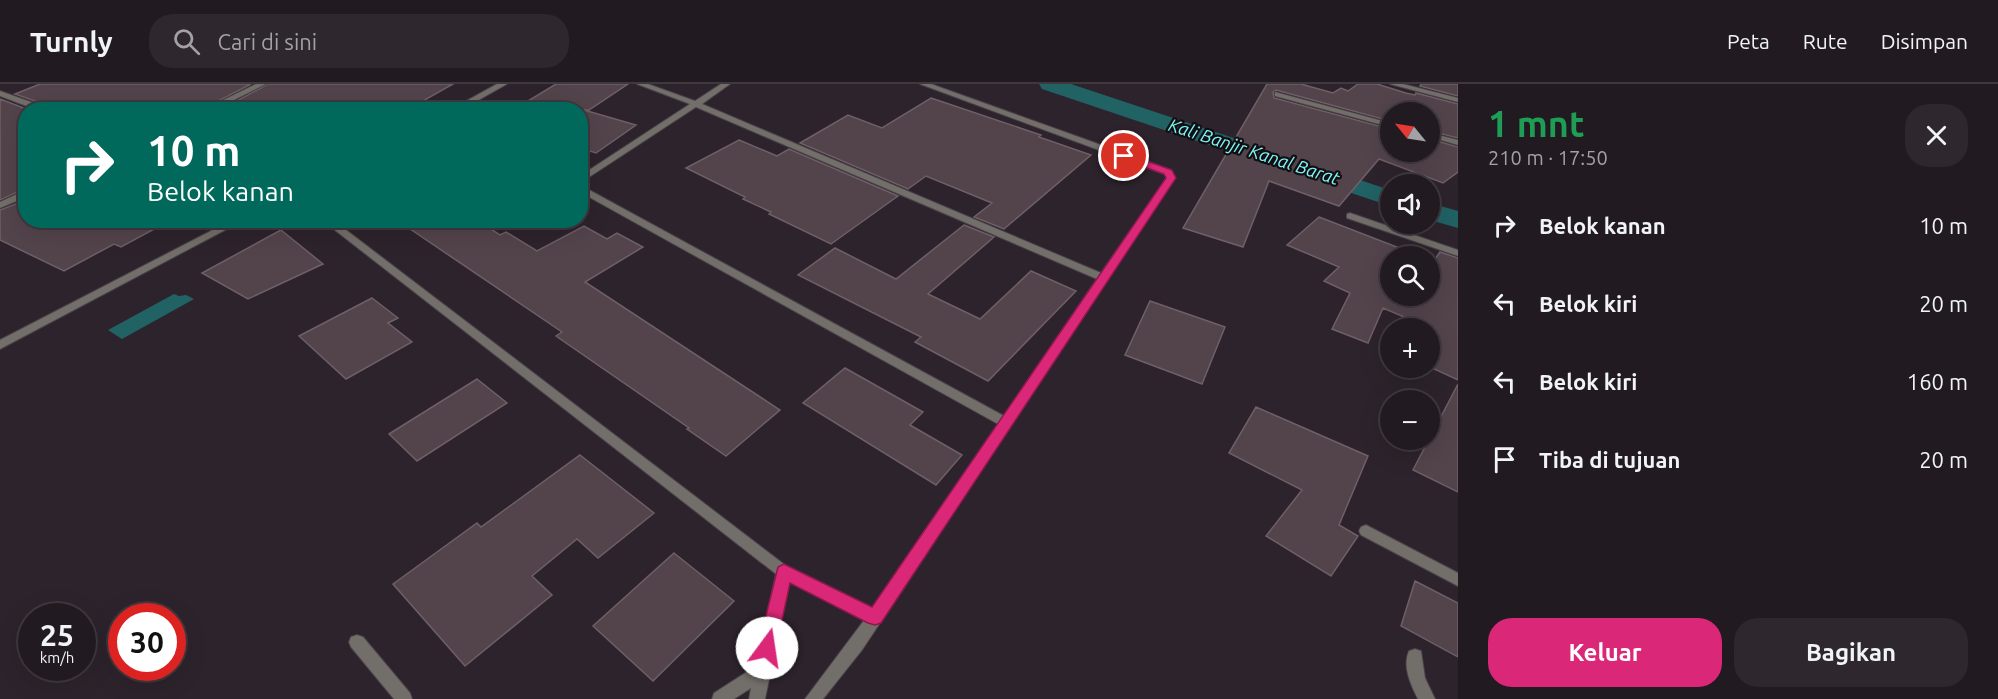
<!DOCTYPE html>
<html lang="id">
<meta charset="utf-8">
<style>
:root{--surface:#221a21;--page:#2e272e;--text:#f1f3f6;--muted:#a2a1a5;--line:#3f383f;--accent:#db2777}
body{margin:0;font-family:Ubuntu,sans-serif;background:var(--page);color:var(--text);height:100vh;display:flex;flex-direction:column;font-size:22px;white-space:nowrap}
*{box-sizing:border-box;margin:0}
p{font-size:20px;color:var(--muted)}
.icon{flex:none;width:33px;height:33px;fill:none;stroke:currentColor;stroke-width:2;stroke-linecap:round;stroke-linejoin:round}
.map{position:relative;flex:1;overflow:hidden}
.panel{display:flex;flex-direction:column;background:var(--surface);width:540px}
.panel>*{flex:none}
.hud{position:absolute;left:18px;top:18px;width:570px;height:126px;border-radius:24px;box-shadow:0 6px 24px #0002,0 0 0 2px var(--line);background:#00695c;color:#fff;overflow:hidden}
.needle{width:39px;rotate:300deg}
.controls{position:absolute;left:1380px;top:18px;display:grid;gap:12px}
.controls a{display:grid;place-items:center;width:60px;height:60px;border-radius:50%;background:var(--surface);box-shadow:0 6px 24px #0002,0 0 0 2px var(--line);font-size:30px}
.speed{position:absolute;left:18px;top:519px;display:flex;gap:12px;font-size:30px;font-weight:700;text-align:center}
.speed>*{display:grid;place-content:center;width:78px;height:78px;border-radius:50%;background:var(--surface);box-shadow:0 6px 24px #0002,0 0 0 2px var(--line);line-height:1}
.speed small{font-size:15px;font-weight:400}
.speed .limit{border:9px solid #d22;background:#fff;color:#111}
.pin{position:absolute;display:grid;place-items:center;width:51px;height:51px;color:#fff;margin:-26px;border:3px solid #fff;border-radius:50%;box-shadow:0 2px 6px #0007}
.me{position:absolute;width:66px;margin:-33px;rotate:14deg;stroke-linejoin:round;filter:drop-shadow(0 0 4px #0008)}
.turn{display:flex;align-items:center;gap:21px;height:126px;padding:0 30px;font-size:27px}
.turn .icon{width:78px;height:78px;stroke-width:2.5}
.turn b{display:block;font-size:42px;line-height:51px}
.round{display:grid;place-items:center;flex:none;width:63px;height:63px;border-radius:24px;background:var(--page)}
.summary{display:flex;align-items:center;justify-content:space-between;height:102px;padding:0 30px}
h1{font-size:36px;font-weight:600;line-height:45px;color:#1e9e55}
.primary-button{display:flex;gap:12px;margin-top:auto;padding:12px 30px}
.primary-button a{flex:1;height:69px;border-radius:24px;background:var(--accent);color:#fff;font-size:24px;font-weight:600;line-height:69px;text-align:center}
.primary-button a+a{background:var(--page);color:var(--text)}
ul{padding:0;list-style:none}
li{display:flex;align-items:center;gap:18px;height:78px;padding:0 30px}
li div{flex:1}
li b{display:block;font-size:22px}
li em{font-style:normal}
header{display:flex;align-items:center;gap:36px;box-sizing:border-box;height:84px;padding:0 30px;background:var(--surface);border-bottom:2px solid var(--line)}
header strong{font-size:28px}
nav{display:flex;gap:33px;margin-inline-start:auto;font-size:21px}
.search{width:420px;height:54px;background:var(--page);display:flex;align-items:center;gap:15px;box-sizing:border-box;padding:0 21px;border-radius:24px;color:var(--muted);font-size:22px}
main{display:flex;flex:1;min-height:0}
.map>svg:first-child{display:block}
</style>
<header>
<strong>Turnly</strong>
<div class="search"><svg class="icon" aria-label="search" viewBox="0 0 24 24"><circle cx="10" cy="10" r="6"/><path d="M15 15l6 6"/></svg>Cari di sini</div>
<nav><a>Peta</a><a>Rute</a><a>Disimpan</a></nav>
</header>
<main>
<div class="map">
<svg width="1458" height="615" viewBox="0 0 1458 615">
<rect width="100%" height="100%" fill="#2d232c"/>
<path fill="#216264" d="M174,210L179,212L186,211L194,215L122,255L108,246Z"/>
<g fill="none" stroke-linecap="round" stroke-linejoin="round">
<path fill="#216264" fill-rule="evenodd" d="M1039,0H1071L1390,106V122L1042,5Z
M1430,119L1458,127V144L1430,136Z"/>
</g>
<path fill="#53444b" stroke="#6f5f66" stroke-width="1.5" d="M40,0H251L201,26H51L49,22L15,10Z
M268,0H453L407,26H220Z
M556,0H628L589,26H584L636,41L596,69L580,64V26H513Z
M1267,0H1301L1333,9L1341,4L1348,7L1358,0H1377L1406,9L1415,11L1416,9L1458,20V54L1430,47V28H1390V37L1276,6L1273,8L1274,14L1390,45V68H1430V55L1458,63V88L1443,99L1379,75L1339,122L1269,97L1243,163L1183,144Z
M1421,0H1458V12L1420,2Z
M931,14L1041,51L1039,53L1091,71L1004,145L974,133L992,119L926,92L908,105L800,59L848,31L882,44Z
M0,15L29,26H26V104L0,116Z
M739,56L777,72L789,65L898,112L831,160L769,130L771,128L743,115L745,113L686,84Z
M26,116V136H171L121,163L114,160L64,187L0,156V126Z
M1319,133L1420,172H1390V212H1430V176L1433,178L1440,168L1458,174V296L1430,283V244L1383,224L1368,259L1332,245L1350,209L1324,197L1339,183L1287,161Z
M397,136H477L500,151L506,148L537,167L584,142L607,155L617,149L643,163L585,198L780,326L726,372L687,345L689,344L556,252L562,248Z
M964,141L994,153L928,210L980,235L1031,187L1076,207L988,297L915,258L921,253L798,191L835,164L896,195Z
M281,146L323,180L248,215L202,189Z
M372,214L398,234L388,239L412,258L346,295L299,252Z
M1150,217L1225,243L1202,300L1125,271Z
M845,284L923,328L910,341L962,371L936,401L803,319Z
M477,295L507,319L417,377L389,350Z
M1458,300V408L1413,386Z
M1256,323L1368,372L1339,441L1358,452L1331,492L1266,452L1302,406L1229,369Z
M580,371L654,429L598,474L577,455L532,492L552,511L465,582L393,500L477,439L481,443Z
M674,469L734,517L653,597L593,542Z
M1415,497L1458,519V573L1401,542Z"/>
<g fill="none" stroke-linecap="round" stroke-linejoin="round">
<defs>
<path id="service" d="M1415,565L1421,567L1425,594L1435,615H1418C1411,601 1402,582 1409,567Z"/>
<path id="minor" d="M256,0H266L214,26H203Z
M497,0H507L461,26H450Z
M637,0H648L695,17L721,0H730L702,20L1101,189L1167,94L1164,90L920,0H931L1171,86L1175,94L862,566L823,615H805L865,535L789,498L765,615H749L751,604L734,615H712L714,609L756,582L776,490L322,136H333L789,484L872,524L998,340L580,108V101L1004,332L1097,195L696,23L580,99V92L690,20Z
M1390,0H1403L1458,14V18Z
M0,7L48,24L49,26H37L0,12Z
M1275,8L1390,39V43L1275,12Z
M1430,49L1458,56V61L1430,53Z
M26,106V113L0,124V118Z
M1350,129L1458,166V172L1347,134V130Z
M232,136H244L0,265V256Z
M1366,441L1458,489V502L1361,451L1359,447L1361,443Z
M357,551L363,553L410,609L412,615H394L351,563L349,558L351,553Z"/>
</defs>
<use href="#service" stroke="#4a4149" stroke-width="2"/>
<use href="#minor" stroke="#4a4149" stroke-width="2"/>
<use href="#service" fill="#726e69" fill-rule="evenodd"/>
<use href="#minor" fill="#726e69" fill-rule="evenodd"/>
</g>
<path fill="#db2777" stroke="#8e194d" stroke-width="1.5" d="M1120,70H1127L1172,86L1176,94L881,539L875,541L868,539L790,499L776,564L774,570L767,572L761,570L758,564L778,483L784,480L790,483L872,523L1166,94L1164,90L1120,74Z"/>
<g text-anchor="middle" stroke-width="4.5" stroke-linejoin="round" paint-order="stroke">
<g font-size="18" font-style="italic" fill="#7df8fa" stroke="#130e12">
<text transform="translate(1254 68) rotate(18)" y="6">Kali Banjir Kanal Barat</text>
</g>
</g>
</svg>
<div class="controls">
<a><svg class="needle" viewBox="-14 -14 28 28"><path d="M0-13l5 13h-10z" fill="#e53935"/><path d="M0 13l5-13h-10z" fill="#a2a1a5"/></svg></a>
<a><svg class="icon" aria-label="sound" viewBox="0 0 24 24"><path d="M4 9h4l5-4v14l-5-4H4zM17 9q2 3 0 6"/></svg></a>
<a><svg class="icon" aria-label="search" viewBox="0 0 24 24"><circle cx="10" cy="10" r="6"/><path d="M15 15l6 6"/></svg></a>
<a>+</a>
<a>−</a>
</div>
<div class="speed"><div>25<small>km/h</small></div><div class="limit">30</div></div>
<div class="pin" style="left:1124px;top:72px;background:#d93025"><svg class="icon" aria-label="arrive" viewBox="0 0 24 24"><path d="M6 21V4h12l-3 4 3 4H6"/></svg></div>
<svg class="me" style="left:767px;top:564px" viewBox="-20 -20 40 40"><circle r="19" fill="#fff"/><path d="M0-13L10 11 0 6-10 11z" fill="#db2777"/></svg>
<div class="hud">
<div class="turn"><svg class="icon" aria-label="right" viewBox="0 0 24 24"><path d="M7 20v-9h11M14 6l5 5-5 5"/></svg><div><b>10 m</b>Belok kanan</div></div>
</div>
</div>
<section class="panel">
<div class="summary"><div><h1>1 mnt</h1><p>210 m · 17:50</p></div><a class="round"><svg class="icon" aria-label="close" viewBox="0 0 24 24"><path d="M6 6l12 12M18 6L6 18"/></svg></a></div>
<ul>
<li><svg class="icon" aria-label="right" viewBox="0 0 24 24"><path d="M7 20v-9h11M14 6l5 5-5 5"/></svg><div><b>Belok kanan</b></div><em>10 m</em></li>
<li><svg class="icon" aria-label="left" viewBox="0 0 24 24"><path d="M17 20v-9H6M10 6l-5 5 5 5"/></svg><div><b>Belok kiri</b></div><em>20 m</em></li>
<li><svg class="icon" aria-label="left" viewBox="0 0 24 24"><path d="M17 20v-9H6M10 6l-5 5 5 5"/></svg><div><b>Belok kiri</b></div><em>160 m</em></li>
<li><svg class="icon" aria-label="arrive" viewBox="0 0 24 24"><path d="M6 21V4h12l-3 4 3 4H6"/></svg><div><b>Tiba di tujuan</b></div><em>20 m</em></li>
</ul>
<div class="primary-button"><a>Keluar</a><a>Bagikan</a></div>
</section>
</main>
